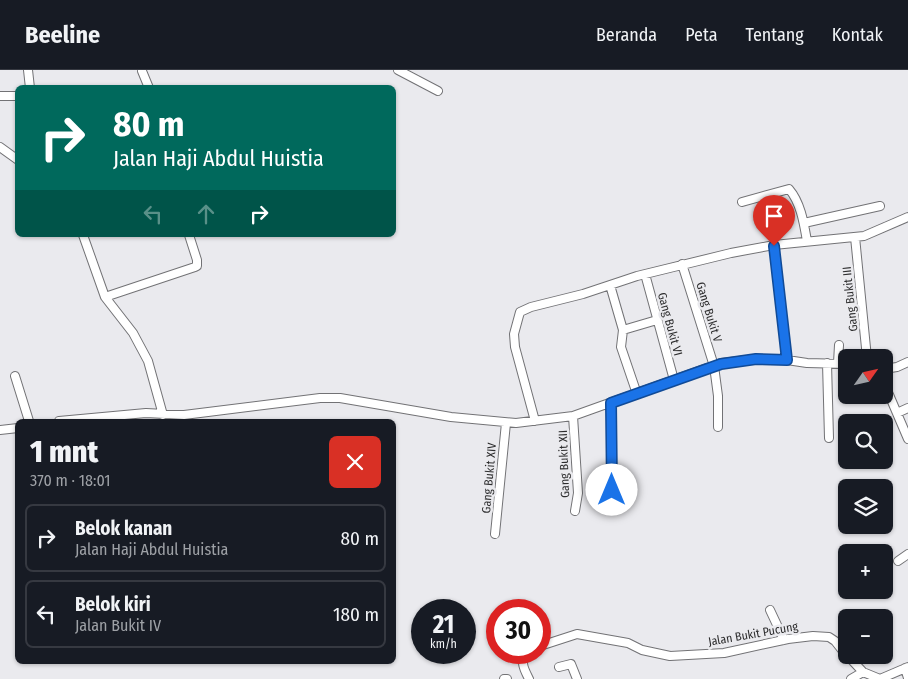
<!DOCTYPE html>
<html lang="id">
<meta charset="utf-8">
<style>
:root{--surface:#171b24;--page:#242831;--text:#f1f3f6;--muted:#9ea1a6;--line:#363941}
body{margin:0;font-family:"Fira Sans Condensed",sans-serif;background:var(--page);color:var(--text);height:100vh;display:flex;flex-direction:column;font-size:19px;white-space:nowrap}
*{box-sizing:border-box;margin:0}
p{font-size:16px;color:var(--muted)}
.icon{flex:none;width:28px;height:28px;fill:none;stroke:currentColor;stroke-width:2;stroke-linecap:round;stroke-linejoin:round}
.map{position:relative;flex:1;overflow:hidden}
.sheet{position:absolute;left:15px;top:349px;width:381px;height:245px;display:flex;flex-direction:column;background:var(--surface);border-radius:8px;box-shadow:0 1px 4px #0004}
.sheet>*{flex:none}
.banner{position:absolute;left:15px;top:15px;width:381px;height:152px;border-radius:8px;box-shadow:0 1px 4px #0004;background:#00695c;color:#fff;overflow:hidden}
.needle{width:32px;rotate:56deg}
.fabs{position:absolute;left:838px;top:279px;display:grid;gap:10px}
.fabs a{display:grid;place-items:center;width:55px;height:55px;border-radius:8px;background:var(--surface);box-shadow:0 1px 4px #0004;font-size:25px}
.speed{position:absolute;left:411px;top:529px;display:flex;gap:10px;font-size:25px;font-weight:700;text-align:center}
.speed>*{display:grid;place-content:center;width:65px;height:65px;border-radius:50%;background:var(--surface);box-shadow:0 1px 4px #0004;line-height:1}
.speed small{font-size:12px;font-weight:400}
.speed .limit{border:8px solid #d22;background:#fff;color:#111}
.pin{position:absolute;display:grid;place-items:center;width:42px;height:42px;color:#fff;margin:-51px -21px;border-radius:50% 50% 50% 0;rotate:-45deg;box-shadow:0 0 5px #0007}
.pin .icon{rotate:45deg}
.me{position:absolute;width:55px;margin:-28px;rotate:0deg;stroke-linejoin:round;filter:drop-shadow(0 0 4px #0008)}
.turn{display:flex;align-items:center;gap:18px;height:105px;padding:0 15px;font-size:22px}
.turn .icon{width:65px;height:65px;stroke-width:2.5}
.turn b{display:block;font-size:35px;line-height:42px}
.lanes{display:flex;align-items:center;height:48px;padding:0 15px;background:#0003;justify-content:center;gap:25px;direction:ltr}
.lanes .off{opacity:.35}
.round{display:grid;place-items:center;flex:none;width:52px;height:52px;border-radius:8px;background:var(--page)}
.headline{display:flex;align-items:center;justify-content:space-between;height:85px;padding:0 15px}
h1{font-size:30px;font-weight:800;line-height:38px}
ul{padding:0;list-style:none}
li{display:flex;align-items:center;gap:15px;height:68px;margin:0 10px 8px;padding:0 5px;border:2px solid var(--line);border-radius:8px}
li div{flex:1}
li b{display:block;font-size:19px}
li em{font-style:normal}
header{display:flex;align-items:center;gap:30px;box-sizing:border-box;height:70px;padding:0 25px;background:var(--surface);border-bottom:1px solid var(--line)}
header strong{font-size:24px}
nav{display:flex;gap:28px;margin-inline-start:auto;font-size:18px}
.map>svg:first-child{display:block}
</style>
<header>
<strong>Beeline</strong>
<nav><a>Beranda</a><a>Peta</a><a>Tentang</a><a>Kontak</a></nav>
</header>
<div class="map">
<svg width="908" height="609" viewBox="0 0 908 609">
<rect width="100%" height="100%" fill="#eaeaee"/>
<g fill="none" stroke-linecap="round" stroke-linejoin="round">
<defs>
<path id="minor" d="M28,0L30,18
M398,0L438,21
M142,1L149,18
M0,26H18
M0,77L18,90
M742,132L789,119C801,133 804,154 807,171
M804,153L880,136
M83,165L105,227L133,263L148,291L163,345
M855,167L867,288
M774,175L787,290
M682,194L714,296L718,326V357
M645,204L674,310
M610,215L623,260L621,277L637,324
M105,227L195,197L197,196V190L189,165
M623,260L657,250
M827,293L829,368
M838,293L839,275
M884,299L897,297L908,292
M15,306L29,351
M884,313L908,369
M611,333L612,420
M897,343L908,338
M573,346L578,423L575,441
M59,351L146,343L184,345L320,328H340L451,347L516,353L573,346L721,293L756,289L787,290L807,293L846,294
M535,351L515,277L514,264L520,242L531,237L583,224L637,206L731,183L774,175L864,166L908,147
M0,360L18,358
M495,464L506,353
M898,491L908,484
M770,540L784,570
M540,576L577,564L628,573L642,580L670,586L724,583L788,569L813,566L829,567L835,571L846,585
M528,582C519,591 524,599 529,609
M847,585L863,602L880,609L908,597
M559,597L571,594L577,609
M905,598L908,608
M504,609H507
M851,609L863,602"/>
</defs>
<use href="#minor" stroke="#727275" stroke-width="10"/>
<use href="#minor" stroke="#fff" stroke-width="8"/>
</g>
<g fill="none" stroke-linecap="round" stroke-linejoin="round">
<defs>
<path id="route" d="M612,420L611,333L721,294L756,289L787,290L774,176"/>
</defs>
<use href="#route" stroke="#114b97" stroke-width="12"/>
<use href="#route" stroke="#1a73e8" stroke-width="9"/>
</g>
<g text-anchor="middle" stroke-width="5" stroke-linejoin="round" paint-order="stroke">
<g font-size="12" fill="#2d2d2e" stroke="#eaeaee">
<text transform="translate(850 229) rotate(-96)" y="4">Gang Bukit III</text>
<text transform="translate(709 242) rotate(73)" y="4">Gang Bukit V</text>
<text transform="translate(670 254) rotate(75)" y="4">Gang Bukit VI</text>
<text transform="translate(564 394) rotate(-92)" y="4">Gang Bukit XII</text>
<text transform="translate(489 408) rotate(-85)" y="4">Gang Bukit XIV</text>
<text transform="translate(753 564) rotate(-10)" y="4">Jalan Bukit Pucung</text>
</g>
</g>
</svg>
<div class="fabs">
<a><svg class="needle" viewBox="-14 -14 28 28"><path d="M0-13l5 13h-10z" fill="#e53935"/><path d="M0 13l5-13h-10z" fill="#9ea1a6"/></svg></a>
<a><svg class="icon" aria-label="search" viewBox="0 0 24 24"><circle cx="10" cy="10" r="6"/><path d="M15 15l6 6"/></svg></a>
<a><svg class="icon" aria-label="layers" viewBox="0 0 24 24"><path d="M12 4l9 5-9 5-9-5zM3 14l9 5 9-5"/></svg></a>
<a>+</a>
<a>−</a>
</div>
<div class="speed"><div>21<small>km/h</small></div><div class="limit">30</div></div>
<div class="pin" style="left:774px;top:176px;background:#d93025"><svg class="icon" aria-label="arrive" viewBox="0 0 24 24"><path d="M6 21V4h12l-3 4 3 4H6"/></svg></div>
<svg class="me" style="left:612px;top:420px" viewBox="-20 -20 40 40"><circle r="19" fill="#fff"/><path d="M0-13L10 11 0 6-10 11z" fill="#1a73e8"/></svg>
<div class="banner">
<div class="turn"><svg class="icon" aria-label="right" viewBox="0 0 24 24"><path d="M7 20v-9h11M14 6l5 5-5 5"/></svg><div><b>80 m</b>Jalan Haji Abdul Huistia</div></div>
<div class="lanes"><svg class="icon off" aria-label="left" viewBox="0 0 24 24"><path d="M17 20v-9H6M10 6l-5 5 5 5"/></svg><svg class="icon off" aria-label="ahead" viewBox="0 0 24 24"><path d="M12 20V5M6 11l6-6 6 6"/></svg><svg class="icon" aria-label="right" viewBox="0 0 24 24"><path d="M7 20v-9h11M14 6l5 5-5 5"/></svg></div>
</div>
<section class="sheet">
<div class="headline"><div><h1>1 mnt</h1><p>370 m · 18:01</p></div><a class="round" style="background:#d93025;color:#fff"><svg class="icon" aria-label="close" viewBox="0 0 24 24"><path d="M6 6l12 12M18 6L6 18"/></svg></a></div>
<ul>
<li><svg class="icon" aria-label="right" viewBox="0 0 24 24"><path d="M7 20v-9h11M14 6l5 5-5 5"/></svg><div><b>Belok kanan</b><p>Jalan Haji Abdul Huistia</p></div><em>80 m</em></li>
<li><svg class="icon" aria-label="left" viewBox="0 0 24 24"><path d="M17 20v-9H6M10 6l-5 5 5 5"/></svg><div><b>Belok kiri</b><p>Jalan Bukit IV</p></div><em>180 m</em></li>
</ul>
</section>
</div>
